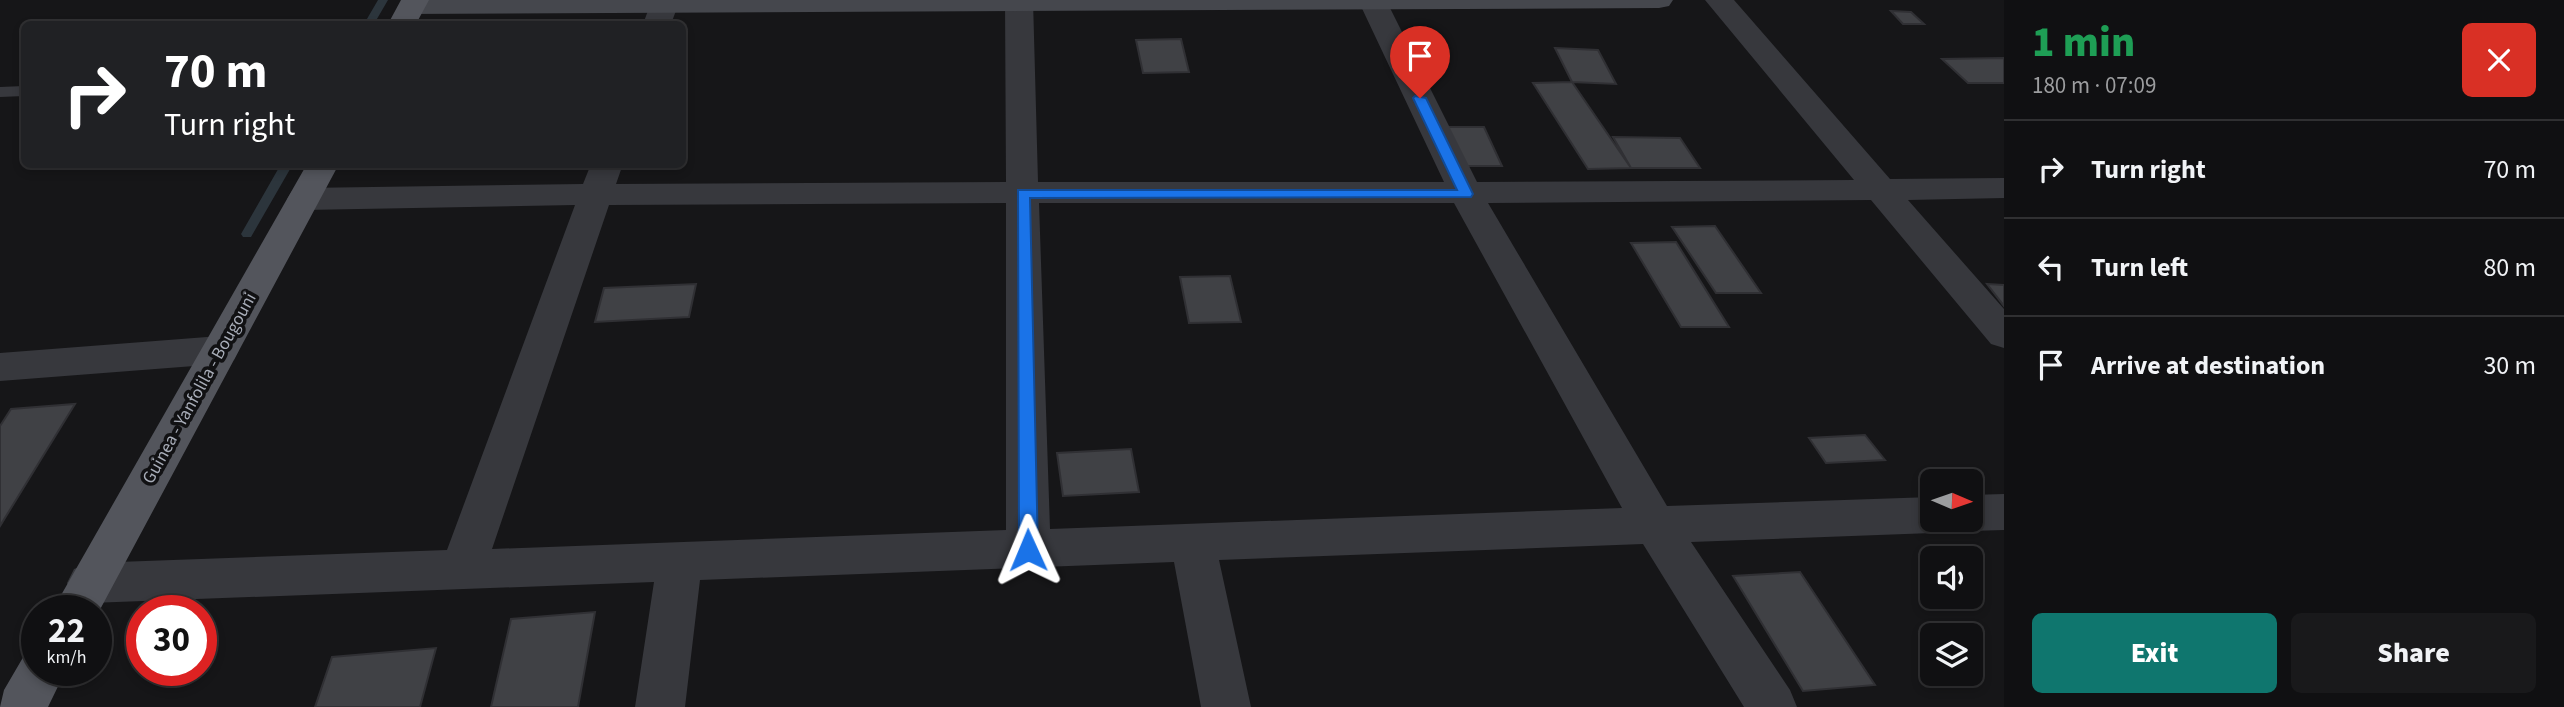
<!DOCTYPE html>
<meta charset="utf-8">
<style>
:root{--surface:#101012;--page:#19191b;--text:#f1f3f6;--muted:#9c9d9f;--line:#303032;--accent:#0f766e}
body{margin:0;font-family:"Source Sans 3",sans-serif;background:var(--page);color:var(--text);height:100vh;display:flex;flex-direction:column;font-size:26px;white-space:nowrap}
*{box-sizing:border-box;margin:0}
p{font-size:23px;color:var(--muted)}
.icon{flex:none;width:38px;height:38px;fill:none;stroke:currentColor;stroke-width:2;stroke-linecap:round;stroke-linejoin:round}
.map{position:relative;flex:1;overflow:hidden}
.side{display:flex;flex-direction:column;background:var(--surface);width:560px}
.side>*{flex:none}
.guide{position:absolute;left:21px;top:21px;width:665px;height:147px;border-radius:10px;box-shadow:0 4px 10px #0003,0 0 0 2px var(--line);background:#202124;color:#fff;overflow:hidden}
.needle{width:46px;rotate:92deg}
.tools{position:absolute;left:1920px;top:469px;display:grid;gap:14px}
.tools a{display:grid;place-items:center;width:63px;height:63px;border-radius:10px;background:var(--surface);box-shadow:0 4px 10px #0003,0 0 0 2px var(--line);font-size:35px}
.speed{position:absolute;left:21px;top:595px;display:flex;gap:14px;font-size:35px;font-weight:700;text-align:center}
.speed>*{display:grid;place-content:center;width:91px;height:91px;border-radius:50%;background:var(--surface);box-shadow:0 4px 10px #0003,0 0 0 2px var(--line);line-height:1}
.speed small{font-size:18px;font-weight:400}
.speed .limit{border:10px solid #d22;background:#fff;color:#111}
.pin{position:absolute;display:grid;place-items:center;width:60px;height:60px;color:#fff;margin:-72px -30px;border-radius:50% 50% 50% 0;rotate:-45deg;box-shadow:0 0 7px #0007}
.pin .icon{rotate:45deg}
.me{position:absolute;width:77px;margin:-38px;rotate:359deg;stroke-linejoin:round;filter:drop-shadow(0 0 5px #0008)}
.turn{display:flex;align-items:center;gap:24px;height:147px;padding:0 28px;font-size:32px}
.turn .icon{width:91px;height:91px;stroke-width:2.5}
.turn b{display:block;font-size:49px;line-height:60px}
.round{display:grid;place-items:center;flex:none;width:74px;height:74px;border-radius:10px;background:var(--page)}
.head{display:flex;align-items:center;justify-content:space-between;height:119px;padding:0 28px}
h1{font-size:42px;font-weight:800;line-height:52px;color:#1e9e55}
.cta{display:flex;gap:14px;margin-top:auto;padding:14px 28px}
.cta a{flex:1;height:80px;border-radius:10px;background:var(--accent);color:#fff;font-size:28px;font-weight:800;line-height:80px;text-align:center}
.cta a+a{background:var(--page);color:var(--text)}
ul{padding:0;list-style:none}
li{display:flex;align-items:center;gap:21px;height:98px;padding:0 28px;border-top:2px solid var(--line)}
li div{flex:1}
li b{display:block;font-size:26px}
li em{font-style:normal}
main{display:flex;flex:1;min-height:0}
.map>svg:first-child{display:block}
</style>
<main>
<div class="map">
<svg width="2004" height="707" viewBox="0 0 2004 707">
<rect width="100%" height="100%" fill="#161618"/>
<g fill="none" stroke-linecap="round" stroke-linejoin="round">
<path fill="#2c353c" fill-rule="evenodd" d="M378,0H388L374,24H364Z
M281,164H293L251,237H243L241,234Z"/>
</g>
<path fill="#404145" stroke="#303034" stroke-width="2" d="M1891,11L1911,12L1924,24H1903Z
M1181,39L1189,72L1143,73L1136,40Z
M1555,48L1598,50L1616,84L1572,82Z
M2004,58V83H1968L1942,59Z
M1572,82L1631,168L1588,169L1533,83Z
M1440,127H1484L1502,166H1457Z
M1613,137L1680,138L1700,168H1631Z
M1715,226L1761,293H1716L1672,227Z
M1676,242L1729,327H1681L1631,243Z
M1230,276L1241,322L1189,323L1180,277Z
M696,284L689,317L595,322L604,288Z
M1987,284L2004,285V306Z
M75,404L0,526V426L11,409Z
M1865,435L1885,460L1826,463L1809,438Z
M1131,449L1139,492L1063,496L1057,453Z
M1800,572L1875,685L1803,691L1733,576Z
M595,612L578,707H491L511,619Z
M436,648L420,707H315L332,657Z"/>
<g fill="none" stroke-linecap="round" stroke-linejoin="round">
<path fill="#37383d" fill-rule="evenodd" d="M24,86V96L0,97V87Z"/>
<path fill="#37383d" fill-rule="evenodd" d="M652,0H680L671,24H643Z
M1005,0H1033L1038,182H1444L1358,0H1386L1477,182L1854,180L1705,0H1734L1890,179L2004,178V198L1908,200L2004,309V348L1991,344L1871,200L1488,203L1667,506L1932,497V520H1951L1947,528L1932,533L1691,542L1790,690L1797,707H1744L1643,544L1219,560L1251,707H1201L1174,562L700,580L685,707H635L654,582L90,603L74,597L67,583L74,569L90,563L447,550L575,205L304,210L292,207L287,199L292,191L304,188L583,184L591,164H623L616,184L1006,182ZM1006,203V530L492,549L609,205ZM1039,203H1454L1622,508L1050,529Z
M220,336L234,340L239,350L234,360L220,364L0,381V353Z
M2004,494V530L1970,531L1955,526L1952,520H1970V495Z"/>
<path fill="#45474d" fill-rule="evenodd" d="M410,0H1673L1669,6L1659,8L401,14L397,8L401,2Z"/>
<path fill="#53555c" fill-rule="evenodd" d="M401,0H429L416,24H388Z
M307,164H339L96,617V611H52Z
M37,649V670H66L48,707H0L4,690L25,654Z"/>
</g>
<path fill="#1a73e8" stroke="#114b97" stroke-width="2" d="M1415,96L1426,98L1473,194L1471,197L1030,198L1038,550L1035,555H1022L1019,550L1018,190H1457L1413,98Z"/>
<g text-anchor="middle" stroke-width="7" stroke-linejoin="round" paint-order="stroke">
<g font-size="18" fill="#a8adb8" stroke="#111113">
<text transform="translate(199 388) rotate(-61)" y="6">Guinea - Yanfolila - Bougouni</text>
</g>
</g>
</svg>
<div class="tools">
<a><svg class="needle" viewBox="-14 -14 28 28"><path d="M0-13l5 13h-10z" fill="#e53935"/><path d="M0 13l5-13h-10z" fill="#9c9d9f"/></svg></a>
<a><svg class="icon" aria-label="sound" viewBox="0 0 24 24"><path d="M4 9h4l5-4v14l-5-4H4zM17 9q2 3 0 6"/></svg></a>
<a><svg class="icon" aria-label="layers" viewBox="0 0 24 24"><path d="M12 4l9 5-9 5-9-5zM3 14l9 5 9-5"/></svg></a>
</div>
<div class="speed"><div>22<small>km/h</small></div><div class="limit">30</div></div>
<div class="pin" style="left:1420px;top:98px;background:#d93025"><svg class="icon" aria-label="arrive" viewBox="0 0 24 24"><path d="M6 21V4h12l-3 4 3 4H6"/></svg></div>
<svg class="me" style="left:1028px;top:550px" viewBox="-20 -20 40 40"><path d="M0-17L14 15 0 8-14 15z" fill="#1a73e8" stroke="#fff" stroke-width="4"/></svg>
<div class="guide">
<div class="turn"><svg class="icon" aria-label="right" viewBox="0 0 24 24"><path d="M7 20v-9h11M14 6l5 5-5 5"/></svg><div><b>70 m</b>Turn right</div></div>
</div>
</div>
<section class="side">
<div class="head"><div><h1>1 min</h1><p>180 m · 07:09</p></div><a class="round" style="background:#d93025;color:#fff"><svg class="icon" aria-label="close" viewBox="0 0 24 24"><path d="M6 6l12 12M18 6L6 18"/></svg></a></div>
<ul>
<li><svg class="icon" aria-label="right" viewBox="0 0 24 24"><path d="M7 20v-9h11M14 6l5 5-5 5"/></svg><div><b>Turn right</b></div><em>70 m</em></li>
<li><svg class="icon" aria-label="left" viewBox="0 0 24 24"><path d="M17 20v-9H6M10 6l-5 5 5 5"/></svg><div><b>Turn left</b></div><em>80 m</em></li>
<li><svg class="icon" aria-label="arrive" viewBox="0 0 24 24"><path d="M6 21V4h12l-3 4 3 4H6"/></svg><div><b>Arrive at destination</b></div><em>30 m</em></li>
</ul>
<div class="cta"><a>Exit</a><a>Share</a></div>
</section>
</main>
